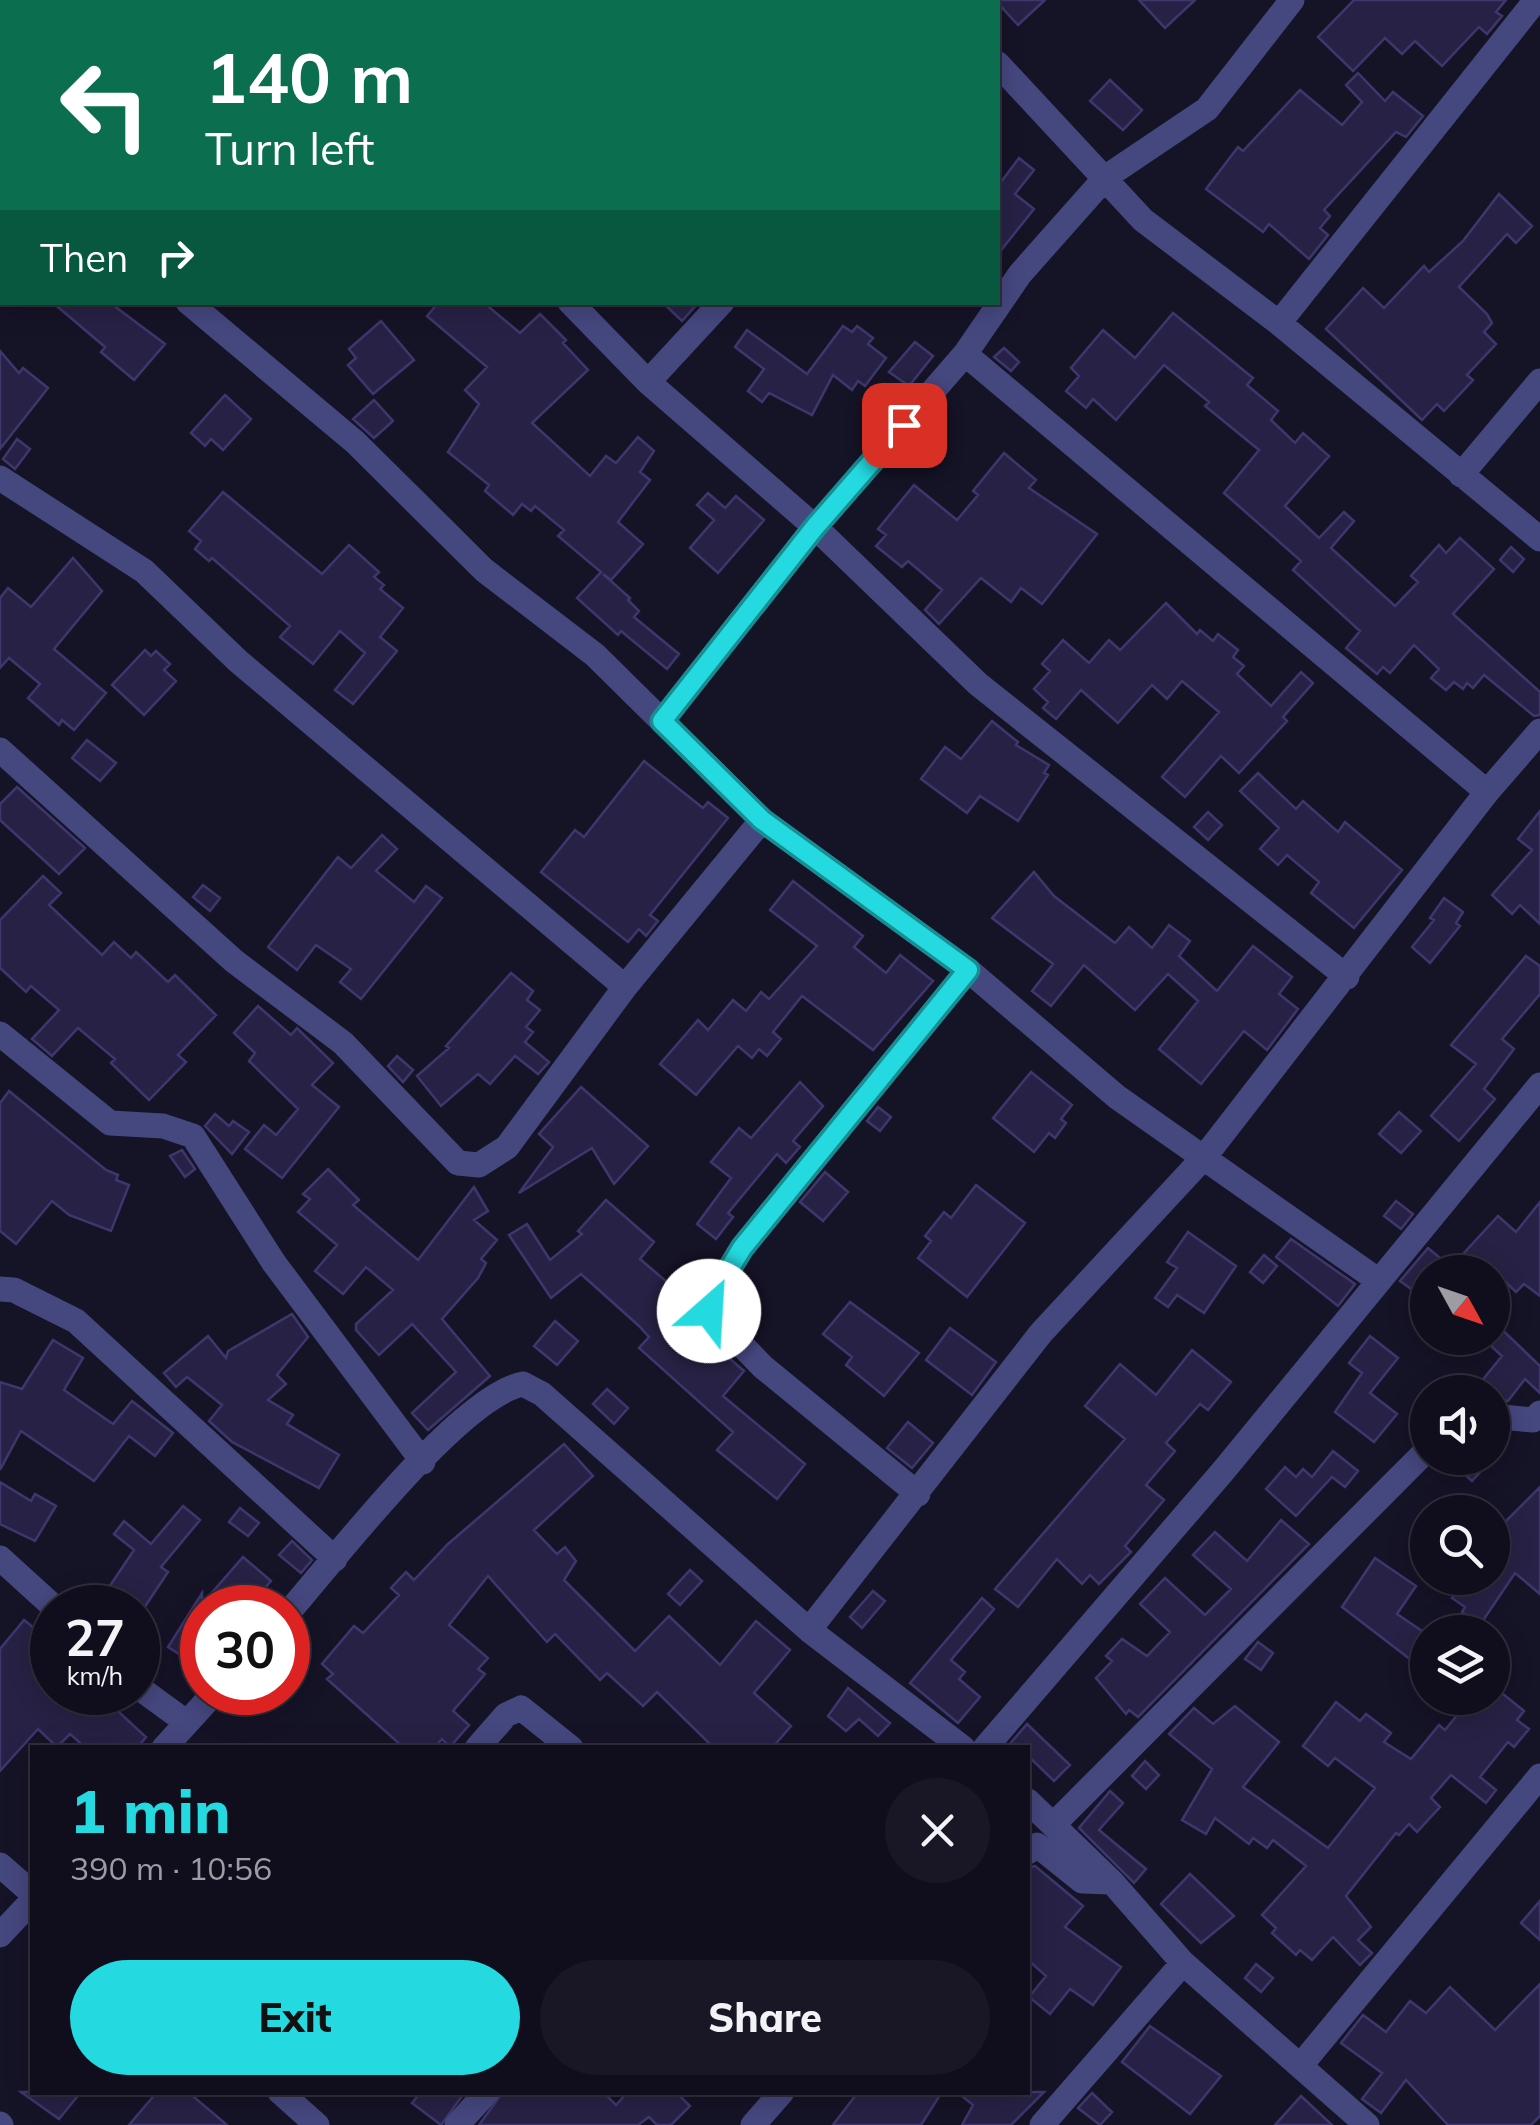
<!DOCTYPE html>
<meta charset="utf-8">
<style>
:root{--surface:#100e1c;--page:#191725;--text:#f1f3f6;--muted:#9c9ca3;--line:#302e3b;--accent:#24dae0}
body{margin:0;font-family:Mulish,sans-serif;background:var(--page);color:var(--text);height:100vh;display:flex;flex-direction:column;font-size:38px;white-space:nowrap}
*{box-sizing:border-box;margin:0}
p{font-size:32px;color:var(--muted)}
.icon{flex:none;width:55px;height:55px;fill:none;stroke:currentColor;stroke-width:2;stroke-linecap:round;stroke-linejoin:round}
.map{position:relative;flex:1;overflow:hidden}
.panel{position:absolute;left:30px;top:1745px;width:1000px;height:350px;display:flex;flex-direction:column;background:var(--surface);border-radius:0px;box-shadow:0 5px 25px #0003,0 0 0 2px var(--line)}
.panel>*{flex:none}
.top-card{position:absolute;left:0px;top:0px;width:1000px;height:305px;box-shadow:0 5px 25px #0003,0 0 0 2px var(--line);background:#0b6e4f;color:#fff;overflow:hidden}
.needle{width:65px;rotate:130deg}
.controls{position:absolute;left:1410px;top:1255px;display:grid;gap:20px}
.controls a{display:grid;place-items:center;width:100px;height:100px;border-radius:50%;background:var(--surface);box-shadow:0 5px 25px #0003,0 0 0 2px var(--line);font-size:50px}
.speed{position:absolute;left:30px;top:1585px;display:flex;gap:20px;font-size:50px;font-weight:700;text-align:center}
.speed>*{display:grid;place-content:center;width:130px;height:130px;border-radius:50%;background:var(--surface);box-shadow:0 5px 25px #0003,0 0 0 2px var(--line);line-height:1}
.speed small{font-size:25px;font-weight:400}
.speed .limit{border:15px solid #d22;background:#fff;color:#111}
.pin{position:absolute;display:grid;place-items:center;width:85px;height:85px;color:#fff;margin:-42px;border-radius:20px;box-shadow:0 5px 15px #0006}
.me{position:absolute;width:110px;margin:-55px;rotate:26deg;stroke-linejoin:round;filter:drop-shadow(0 0 8px #0008)}
.turn{display:flex;align-items:center;gap:35px;height:210px;padding:0 40px;font-size:45px}
.turn .icon{width:130px;height:130px;stroke-width:2.5}
.turn b{display:block;font-size:70px;line-height:85px}
.then{display:flex;align-items:center;height:95px;padding:0 40px;background:#0003;gap:20px;font-size:38px}
.round{display:grid;place-items:center;flex:none;width:105px;height:105px;border-radius:52px;background:var(--page)}
.summary{display:flex;align-items:center;justify-content:space-between;height:170px;padding:0 40px}
h1{font-size:60px;font-weight:800;line-height:75px;color:var(--accent)}
.primary-button{display:flex;gap:20px;margin-top:auto;padding:20px 40px}
.primary-button a{flex:1;height:115px;border-radius:60px;background:var(--accent);color:#111;font-size:40px;font-weight:800;line-height:115px;text-align:center}
.primary-button a+a{background:var(--page);color:var(--text)}
.map>svg:first-child{display:block}
</style>
<div class="map">
<svg width="1540" height="2125" viewBox="0 0 1540 2125">
<rect width="100%" height="100%" fill="#151326"/>
<path fill="#272245" stroke="#3e376e" stroke-width="2.5" d="M995,0H1045L1018,25Z
M1139,0H1195L1165,28Z
M1354,0H1506L1496,12L1502,16L1487,34L1479,27L1442,66L1415,41L1402,54L1385,38L1353,71L1318,37Z
M1358,73L1385,101L1393,92L1423,116L1406,137L1396,132L1324,210L1330,216L1320,228L1328,235L1309,259L1269,224L1263,232L1206,189L1238,147L1243,151L1300,90L1342,125L1362,102L1346,85Z
M1110,80L1142,110L1123,130L1090,101Z
M1019,158L1034,170L1015,194L1034,209L998,254V179L1001,182Z
M1499,194L1532,226L1516,243L1507,234L1459,287L1487,314L1492,323L1484,332L1496,344L1467,375L1473,380L1444,411L1437,404L1422,420L1326,329L1363,288L1384,308L1424,266L1429,272L1463,241Z
M52,302H109L165,344L134,380L101,352L105,347Z
M439,302H483L520,333L540,314L566,340L563,343L588,370L532,423L590,476L606,456L616,463L638,437L654,451L640,472L650,480L618,522L643,544L611,580L603,574L630,598L628,600L639,611L634,617L679,654L667,669L621,631L618,635L577,598L601,572L558,536L564,530L535,506L531,511L522,504L513,515L485,491L489,485L448,452L479,404L465,390L487,367L427,316Z
M662,302H699L682,321Z
M1173,313L1253,378L1247,385L1278,411L1271,420L1295,443L1303,433L1329,456L1285,506L1319,538L1344,512L1354,521L1331,548L1395,606L1418,582L1411,576L1439,545L1446,553L1460,538L1494,569L1453,614L1540,692V715L1534,716L1484,675L1473,688L1467,683L1463,689L1454,682L1446,690L1431,678L1439,669L1414,645L1390,673L1383,667L1377,674L1346,648L1360,631L1293,570L1301,561L1224,493L1259,450L1205,406L1209,402L1164,365L1116,420L1093,399L1086,408L1066,391L1079,376L1071,368L1103,330L1135,358Z
M381,321L414,360L373,394L348,365L356,358L349,349Z
M843,326L852,332L857,326L873,338L868,344L886,358L865,386L858,381L852,390L833,375L812,415L769,393L762,402L748,391L764,369L735,347L747,330L807,374Z
M915,342L933,356L909,386L889,372Z
M1004,348L1019,362L1011,371L994,357Z
M0,351L19,373L23,368L48,388L0,449Z
M225,395L251,419L223,450L211,439L205,446L191,433Z
M374,400L393,421L374,438L353,419Z
M17,439L30,449L15,469L3,459Z
M1004,453L1036,480L1029,488L1097,534L1042,604L1021,588L1011,602L981,578L939,624L925,610L942,590L908,561L902,567L876,546L886,535L878,529L914,485L957,520L978,495L973,491Z
M223,492L322,574L349,545L379,572L374,577L384,585L380,589L403,608L380,637L397,651L353,704L335,690L365,653L340,631L313,664L280,637L290,626L212,558L209,561L195,549L201,541L189,531Z
M708,493L725,508L736,496L764,520L718,573L690,548L714,520L697,505Z
M1511,547L1524,559L1513,572L1500,560Z
M73,558L102,591L54,649L106,693L74,730L62,720L59,725L28,698L40,684L9,658L0,668V598L8,588L31,607Z
M1166,603L1197,634L1200,630L1213,641L1218,634L1238,650L1233,657L1244,666L1237,674L1271,706L1301,672L1313,683L1283,717L1287,721L1239,773L1221,756L1185,797L1162,777L1219,712L1182,681L1167,699L1152,685L1118,723L1081,690L1056,719L1043,708L1048,702L1034,689L1050,671L1042,664L1063,640L1089,663L1109,640L1120,650Z
M145,650L151,656L156,651L170,664L164,670L176,681L144,715L112,685Z
M992,721L1018,742L1016,745L1049,765L1044,773L1048,775L1018,821L980,796L967,813L921,779L945,747L961,759Z
M87,740L116,763L100,781L72,758Z
M644,761L703,808L708,802L728,818L650,915L658,921L646,936L639,929L628,942L541,872L575,830L584,837Z
M1258,773L1296,809L1303,801L1338,832L1345,822L1402,870L1354,928L1311,893L1319,882L1287,855L1278,865L1260,849L1279,828L1240,791Z
M17,787L85,848L59,874L0,820V804Z
M1540,811V924L1520,905L1512,914L1492,895L1532,850L1518,839Z
M1208,812L1222,825L1208,840L1194,827Z
M382,835L397,849L376,871L414,902L426,886L442,898L361,999L340,982L351,969L316,945L297,970L268,947L338,857L351,868Z
M1034,872L1054,896L1115,943L1129,927L1152,948L1169,925L1190,941L1179,956L1217,991L1253,946L1292,977L1279,994L1298,1009L1267,1050L1244,1031L1201,1084L1159,1049L1198,1001L1168,974L1135,1010L1084,965L1051,1006L1032,991L1053,964L992,918Z
M43,876L61,893L49,905L102,955L114,942L131,958L136,952L168,982L175,975L216,1015L178,1055L186,1062L149,1100L111,1063L115,1059L78,1028L52,1056L32,1039L59,1010L31,986L26,992L0,968V920Z
M793,881L863,936L854,947L886,973L900,955L933,981L873,1050L802,996L773,1032L781,1039L767,1056L759,1049L752,1058L738,1046L696,1095L660,1064L698,1020L708,1030L733,1000L746,1011L761,992L769,999L817,946L770,910Z
M203,885L220,898L210,911L193,897Z
M1444,898L1463,912L1456,923L1460,926L1430,963L1412,947L1434,920L1430,918Z
M1526,956L1540,966V994L1502,1039L1514,1049L1484,1089L1495,1099L1459,1141L1431,1116L1476,1064L1451,1045Z
M511,973L533,991L527,1000L540,1010L526,1027L533,1032L525,1042L549,1062L538,1074L515,1056L490,1084L478,1074L441,1106L417,1076L449,1048L446,1046Z
M258,1006L291,1035L297,1028L333,1063L312,1085L339,1107L282,1178L245,1149L264,1125L276,1135L298,1109L249,1061L255,1053L234,1033Z
M397,1056L413,1070L403,1082L388,1066Z
M1031,1072L1072,1105L1061,1119L1066,1123L1055,1138L1049,1133L1034,1152L993,1118Z
M800,1082L823,1106L793,1141L800,1147L786,1163L777,1154L728,1213L733,1217L716,1239L697,1224L731,1178L711,1162L739,1128L751,1138Z
M581,1087L648,1146L614,1184L592,1148L519,1193L553,1147L539,1134Z
M9,1091L106,1170L118,1175L116,1180L129,1185L111,1231L69,1215L52,1201L16,1244L0,1231V1103Z
M878,1107L891,1117L880,1131L867,1121Z
M1399,1112L1421,1131L1401,1153L1379,1134Z
M215,1114L229,1126L233,1121L249,1132L232,1154L205,1126Z
M182,1150L195,1169L185,1177L170,1156Z
M328,1169L359,1200L353,1205L418,1260L474,1187L488,1211L474,1220L497,1240L481,1259L486,1263L478,1278L442,1319L490,1376L428,1430L412,1413L456,1372L412,1324L379,1355L356,1330V1324L393,1290L366,1267L343,1294L315,1271L337,1245L298,1212L310,1199L303,1194Z
M825,1172L848,1192L823,1221L800,1202Z
M976,1185L1025,1223L967,1297L918,1258L931,1241L925,1236L944,1212L951,1218Z
M606,1200L654,1242L640,1259L668,1283L662,1290L702,1328L701,1334L744,1371L723,1396L805,1464L777,1499L717,1450L733,1432L639,1348L649,1337L639,1326L581,1274L551,1298L509,1235L527,1224L550,1260L582,1234L578,1231Z
M1396,1201L1413,1214L1401,1229L1384,1216Z
M1540,1202V1296L1524,1284L1516,1292L1495,1272H1428V1301L1400,1281L1428,1248L1451,1267L1498,1216L1516,1232Z
M1188,1232L1236,1266L1204,1313L1177,1295L1168,1307L1155,1298L1177,1268L1167,1262Z
M1291,1239L1355,1284L1338,1306L1276,1257Z
M1264,1255L1277,1266L1263,1283L1250,1272Z
M850,1302L919,1353L884,1396L846,1365L852,1357L823,1334Z
M292,1314L308,1337L277,1375L286,1384L268,1400L293,1415L287,1424L339,1455L319,1488L232,1442L209,1421L222,1405L187,1377L176,1387L164,1373L208,1336L226,1358L228,1351Z
M1492,1320L1540,1366V1393L1525,1379L1508,1401L1500,1400L1480,1383L1502,1356L1492,1347Z
M555,1321L578,1341L557,1365L534,1346Z
M950,1328L996,1362L972,1395L926,1360Z
M1370,1336L1398,1358L1370,1393L1397,1414L1374,1442L1335,1412L1362,1373L1349,1363Z
M53,1340L83,1358L64,1390L113,1424L132,1401L173,1433L155,1456L129,1436L94,1481L21,1431L0,1470V1382L22,1389Z
M1192,1350L1231,1382L1208,1410L1200,1404L1166,1443L1175,1451L1146,1485L1164,1500L1125,1546L1131,1552L1099,1584L1090,1575L1082,1584L1057,1559L1018,1607L995,1589L1125,1439L1085,1406L1120,1364L1156,1395Z
M607,1389L628,1408L614,1424L593,1404Z
M908,1422L933,1443L912,1468L887,1448Z
M564,1444L593,1476L534,1530L557,1554L565,1547L576,1561L564,1580L635,1651L669,1616L720,1665L756,1621L790,1650L754,1693L791,1726L772,1748H714L657,1692L643,1706L607,1673L600,1680L555,1634L547,1642L488,1576L449,1625L488,1658L478,1669L485,1674L453,1711L469,1725L450,1747L442,1739L434,1748H404L327,1679L333,1674L322,1664L354,1626L363,1633L399,1595L391,1588L406,1572L414,1580L448,1544Z
M1333,1451L1358,1471L1345,1487L1332,1477L1296,1516L1266,1489L1285,1467L1296,1477L1303,1469L1312,1477Z
M1446,1458H1493L1472,1481Z
M0,1482L31,1501L35,1494L56,1506L35,1541L0,1524Z
M1540,1487V1594L1515,1573L1480,1625L1462,1612L1465,1607L1452,1598L1466,1578H1492V1535Z
M183,1506L200,1520L161,1567L168,1572L144,1608H95L134,1550L114,1534L124,1521L151,1544Z
M240,1508L259,1523L248,1536L229,1522Z
M1281,1520L1309,1544L1138,1717L1129,1710L1126,1714L1096,1678L1112,1661L1106,1656L1122,1639L1147,1656L1170,1632L1140,1604L1165,1578L1205,1615L1231,1589L1193,1555L1215,1532L1247,1561Z
M292,1541L312,1560L301,1573L279,1555Z
M243,1557L271,1581L248,1608H202V1668L168,1647L202,1593V1604Z
M1375,1558L1416,1586L1397,1614L1428,1635L1411,1660L1342,1607Z
M690,1570L702,1581L680,1605L668,1594Z
M873,1591L885,1601L862,1628L850,1617Z
M982,1598L994,1609L951,1660L965,1672L959,1679L980,1697L958,1723L910,1683Z
M42,1619L52,1628V1692H83L101,1710L108,1702L146,1737L137,1748H86L70,1734L57,1747L38,1729L0,1771V1649L24,1620L34,1628Z
M1258,1642L1273,1653L1261,1670L1245,1659Z
M1492,1685L1524,1711L1517,1720L1529,1729L1514,1747L1508,1742L1480,1777L1496,1790L1486,1803L1451,1775L1431,1798L1440,1807L1417,1832L1409,1824L1399,1835L1396,1833L1346,1896L1371,1927L1358,1940L1372,1953L1360,1965L1333,1937L1312,1960L1300,1950L1296,1955L1272,1933L1276,1928L1262,1915L1306,1866L1273,1840L1267,1848L1253,1838L1249,1844L1215,1818L1206,1834L1182,1820L1212,1769L1169,1734L1194,1708L1213,1724L1235,1706L1279,1742L1243,1787L1328,1848L1375,1788L1335,1758L1328,1766L1303,1746L1336,1702L1360,1721L1366,1714L1391,1733L1384,1742L1411,1759L1439,1725L1445,1730L1471,1698H1492Z
M848,1688L890,1723L878,1736L859,1719L846,1731L828,1716Z
M1027,1724L1070,1765L1054,1781L1028,1756V1748L1008,1746Z
M1145,1761L1159,1775L1146,1789L1132,1776Z
M1110,1791L1123,1803L1099,1830L1146,1869L1134,1883L1079,1828Z
M1035,1866L1083,1906L1065,1927L1121,1967L1093,2005L1070,1989L1050,2014L1029,1997L1046,1976L1028,1960V1868Z
M1190,1874L1234,1916L1201,1943L1161,1904Z
M1540,1901V1940L1521,1923Z
M1256,1964L1273,1978L1261,1992L1245,1978Z
M1540,1984V2116L1531,2125H1448L1406,2080L1381,2113L1362,2099L1382,2073L1341,2043L1363,2015L1386,2032L1410,2001L1426,2013L1450,1987L1495,2030Z
M1150,2026L1221,2076L1190,2114L1122,2062Z
M21,2092H81L59,2119Z
M157,2092H188L227,2125H129Z
M421,2092H465L441,2125L412,2103Z
M503,2092H603L616,2105L628,2092H676L690,2106L671,2125H657L649,2117L638,2125H479Z
M858,2092H942L921,2125H833Z
M957,2092H1044L1011,2125H962L973,2105Z
M1092,2093L1112,2112L1100,2125L1078,2108Z
M1301,2096L1332,2125H1275Z"/>
<g fill="none" stroke-linecap="round" stroke-linejoin="round">
<path stroke="#45477f" stroke-width="25" d="M294,0V2
M597,0L600,2
M117,2L119,0
M650,2L652,0
M977,2L978,0
M998,64L1143,220L1279,323L1540,539
M0,103L2,104
M188,302L355,442L484,570L595,655L762,820L968,970L1117,1097L1379,1281
M570,302L648,382L815,527L978,684L1347,977
M1279,323L1536,0
M965,354L1487,792
M648,382L722,302
M1461,475L1540,381
M0,478L144,571L238,661L625,987
M662,721L815,527L965,354L1020,274L1106,177L1207,109L1292,0
M0,750L234,961L343,1043L458,1163L479,1165L507,1147L625,987L762,820
M0,1034L110,1123L163,1126L193,1136L274,1263L423,1462
M0,1289L14,1290L76,1321L335,1559
M1492,1416L1533,1420L1540,1413
M918,1494L763,1367L709,1311L711,1298L742,1248L968,970
M0,1558L55,1608
M288,1613C335,1559 460,1396 523,1384L542,1394L809,1630L963,1748
M809,1630L1041,1333L1206,1155L1487,792L1540,731
M138,1687L186,1722
M164,1748L215,1692
M477,1748L506,1715L521,1708L571,1748
M985,1748L1224,1470L1540,1085
M1028,1801L1112,1882L1183,1963L1367,2125
M1054,1824L1428,1449
M1028,1852L1037,1845L1082,1881L1112,1882
M0,1865L32,1893
M0,1935L32,1901
M1301,2065L1540,1776
M280,2092L317,2125
M0,2124L1,2125
M457,2125L487,2092
M753,2125L782,2092
M1042,2125L1183,1963"/>
</g>
<g fill="none" stroke-linecap="round" stroke-linejoin="round">
<defs>
<path id="route" d="M709,1311L712,1298L742,1248L968,970L762,820L662,721L815,527L904,425"/>
</defs>
<use href="#route" stroke="#178e92" stroke-width="25"/>
<use href="#route" stroke="#24dae0" stroke-width="18"/>
</g>
</svg>
<div class="controls">
<a><svg class="needle" viewBox="-14 -14 28 28"><path d="M0-13l5 13h-10z" fill="#e53935"/><path d="M0 13l5-13h-10z" fill="#9c9ca3"/></svg></a>
<a><svg class="icon" aria-label="sound" viewBox="0 0 24 24"><path d="M4 9h4l5-4v14l-5-4H4zM17 9q2 3 0 6"/></svg></a>
<a><svg class="icon" aria-label="search" viewBox="0 0 24 24"><circle cx="10" cy="10" r="6"/><path d="M15 15l6 6"/></svg></a>
<a><svg class="icon" aria-label="layers" viewBox="0 0 24 24"><path d="M12 4l9 5-9 5-9-5zM3 14l9 5 9-5"/></svg></a>
</div>
<div class="speed"><div>27<small>km/h</small></div><div class="limit">30</div></div>
<div class="pin" style="left:904px;top:425px;background:#d93025"><svg class="icon" aria-label="arrive" viewBox="0 0 24 24"><path d="M6 21V4h12l-3 4 3 4H6"/></svg></div>
<svg class="me" style="left:709px;top:1311px" viewBox="-20 -20 40 40"><circle r="19" fill="#fff"/><path d="M0-13L10 11 0 6-10 11z" fill="#24dae0"/></svg>
<div class="top-card">
<div class="turn"><svg class="icon" aria-label="left" viewBox="0 0 24 24"><path d="M17 20v-9H6M10 6l-5 5 5 5"/></svg><div><b>140 m</b>Turn left</div></div>
<div class="then">Then<svg class="icon" aria-label="right" viewBox="0 0 24 24"><path d="M7 20v-9h11M14 6l5 5-5 5"/></svg></div>
</div>
<section class="panel">
<div class="summary"><div><h1>1 min</h1><p>390 m · 10:56</p></div><a class="round"><svg class="icon" aria-label="close" viewBox="0 0 24 24"><path d="M6 6l12 12M18 6L6 18"/></svg></a></div>
<div class="primary-button"><a>Exit</a><a>Share</a></div>
</section>
</div>
